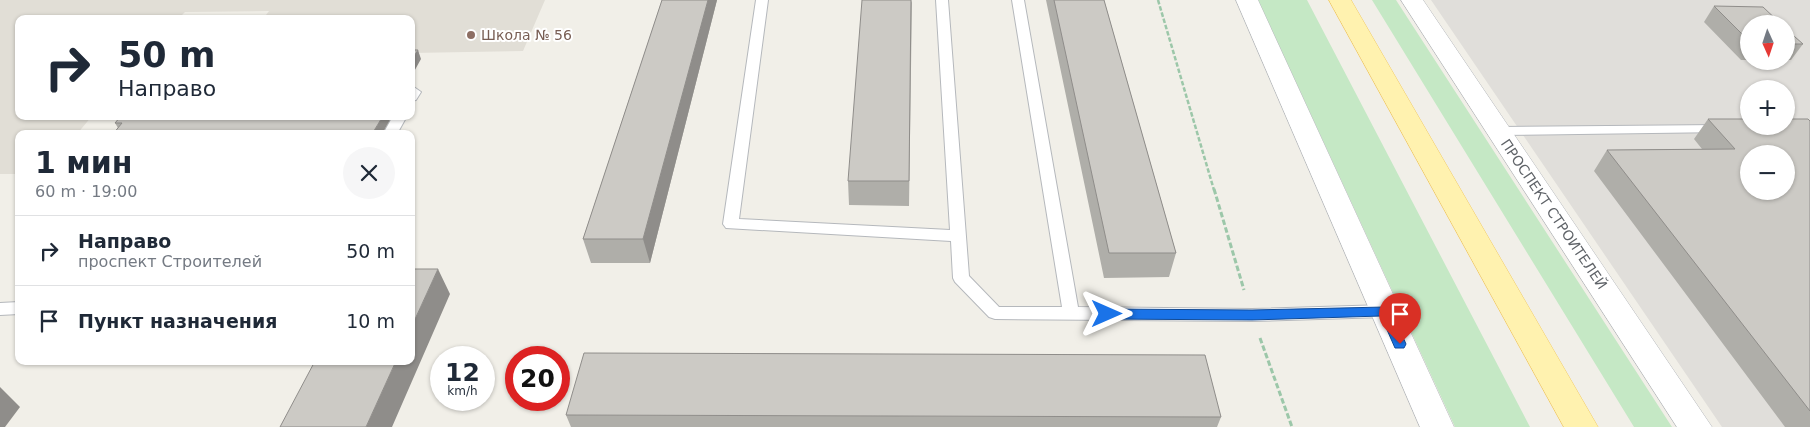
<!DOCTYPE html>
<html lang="ru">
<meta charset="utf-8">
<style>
:root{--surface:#fff;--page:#f6f6f7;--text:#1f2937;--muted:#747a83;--line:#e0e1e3}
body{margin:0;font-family:"DejaVu Sans",sans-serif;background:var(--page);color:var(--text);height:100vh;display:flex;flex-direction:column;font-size:19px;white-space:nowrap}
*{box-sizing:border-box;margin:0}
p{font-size:16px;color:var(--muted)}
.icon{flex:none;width:28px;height:28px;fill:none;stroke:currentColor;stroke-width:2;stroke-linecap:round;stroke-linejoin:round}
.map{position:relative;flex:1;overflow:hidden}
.details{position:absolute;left:15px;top:130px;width:400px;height:235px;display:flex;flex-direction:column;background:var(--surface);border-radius:10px;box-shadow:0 1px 4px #0004}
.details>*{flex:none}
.top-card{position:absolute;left:15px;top:15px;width:400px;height:105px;border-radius:10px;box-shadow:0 1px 4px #0004;background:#fff;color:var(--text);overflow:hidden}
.needle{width:32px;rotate:177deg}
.tools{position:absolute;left:1740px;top:15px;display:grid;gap:10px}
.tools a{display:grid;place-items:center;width:55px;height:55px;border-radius:50%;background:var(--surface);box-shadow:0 1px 4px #0004;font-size:25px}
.speed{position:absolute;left:430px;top:346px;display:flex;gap:10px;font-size:25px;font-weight:700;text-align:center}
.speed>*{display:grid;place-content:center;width:65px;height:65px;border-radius:50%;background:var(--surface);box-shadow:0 1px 4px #0004;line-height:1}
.speed small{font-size:12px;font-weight:400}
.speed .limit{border:8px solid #d22;background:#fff;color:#111}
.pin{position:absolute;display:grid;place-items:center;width:42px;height:42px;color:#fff;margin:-51px -21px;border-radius:50% 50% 50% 0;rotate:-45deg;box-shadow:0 0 5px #0007}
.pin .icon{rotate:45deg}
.me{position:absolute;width:55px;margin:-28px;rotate:90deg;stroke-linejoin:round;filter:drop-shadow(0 0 4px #0008)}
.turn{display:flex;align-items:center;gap:18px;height:105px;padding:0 20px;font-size:22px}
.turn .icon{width:65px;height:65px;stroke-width:2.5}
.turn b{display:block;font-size:35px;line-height:42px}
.round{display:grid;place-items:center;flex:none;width:52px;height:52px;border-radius:26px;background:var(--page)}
.summary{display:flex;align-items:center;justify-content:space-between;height:85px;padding:0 20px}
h1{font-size:30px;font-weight:600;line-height:38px}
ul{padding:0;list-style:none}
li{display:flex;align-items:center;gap:15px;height:70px;padding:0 20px;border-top:1px solid var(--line)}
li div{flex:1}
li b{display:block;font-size:19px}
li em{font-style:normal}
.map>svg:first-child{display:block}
</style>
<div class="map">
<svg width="1810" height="427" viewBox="0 0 1810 427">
<rect width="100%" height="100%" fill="#f1efe8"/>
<path fill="#e0deda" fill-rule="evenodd" d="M1431,0H1810V427H1722ZM1749,24H1786V61H1749ZM1749,89H1786V126H1749ZM1749,154H1786V191H1749Z"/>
<path fill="#e1ded6" d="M0,0H545L523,51L411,53V19H263L269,11L185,12L178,19H19V116H92L77,134H19V174H0Z"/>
<path fill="#c5e8c5" d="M1258,0H1307L1530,427H1455Z
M1372,0H1396L1672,427H1634Z"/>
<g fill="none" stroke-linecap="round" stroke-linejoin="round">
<defs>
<path id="lane" d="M756,0H768L739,219L950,230L936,0H948L969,276L999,307H1062L1012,0H1024L1078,307L1252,309L1385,305L1391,307L1393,311L1391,315L1385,317L1252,321L995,319L989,317L955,282L953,278L951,241L726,228L723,224Z
M411,85L421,92L416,100L411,101Z
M393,116H407L397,134H383Z
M1720,125L1725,126L1727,129L1725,132L1499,135L1492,131L1499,127Z
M19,302V314L0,315V303Z"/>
<path id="street" d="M1236,0H1258L1454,427H1420Z
M1401,0H1423L1712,427H1677Z"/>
<path id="primary" d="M1329,0H1351L1598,427H1564Z"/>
</defs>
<use href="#lane" stroke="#b5b8bc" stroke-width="2"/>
<use href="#street" stroke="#b5b8bc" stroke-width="1"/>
<use href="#primary" stroke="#f2c960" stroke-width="1"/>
<path stroke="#9cc7a9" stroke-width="2.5" stroke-dasharray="4.5 2" stroke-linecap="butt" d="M1158,0L1214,190"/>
<path stroke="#9cc7a9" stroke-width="3" stroke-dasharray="5.5 2.5" stroke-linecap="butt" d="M1214,189L1244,290
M1260,338L1292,427"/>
<use href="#lane" fill="#fff" fill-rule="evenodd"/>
<use href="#street" fill="#fff" fill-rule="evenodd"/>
<use href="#primary" fill="#fff2af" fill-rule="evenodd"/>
</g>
<path fill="#afaea9" d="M662,0H717L650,263H591L583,239Z
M912,0L909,206L849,205L848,181Z
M1046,0H1104L1176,253L1169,277L1104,278Z
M1714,6L1749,24V60H1741L1704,22Z
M1786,29L1803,44L1791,60H1786Z
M392,116L118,128L115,123Z
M1708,119L1810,121V427H1785L1594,171L1607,150L1702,149L1694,139Z
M566,415L1221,417L1217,427H571Z"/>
<path fill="#8f8d8a" d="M708,0H717L650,263L643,239Z
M418,50L421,59L411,77V61Z
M383,116H392L382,134H372Z
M438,269L450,294L392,427H366L396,361H411V328Z
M0,387L20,407L5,427H0Z"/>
<path fill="#cccac5" stroke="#8f8d8a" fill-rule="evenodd" d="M662,0H708L643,239H583Z
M862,0H911L909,181H848Z
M1054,0H1104L1176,253H1109Z
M1714,6L1763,7L1781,24H1749V41Z
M1786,29L1803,44H1786Z
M411,50H418L411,61Z
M121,116H383L372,134H113L122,123H115Z
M1708,119H1749V126H1786V119H1808L1810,121V411L1607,150L1735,149ZM1749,154H1786V191H1749Z
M411,269H438L411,328Z
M584,353L1205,355L1221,417L566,415Z
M315,361H396L366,427H280Z"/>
<path fill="#1a73e8" stroke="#114b97" d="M1385,307L1390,308L1406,344L1404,348H1395L1381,316L1252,320L1107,319L1101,314L1107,309L1252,310Z"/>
<circle fill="#8d6e63" stroke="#fff" stroke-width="2" cx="471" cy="35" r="5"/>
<g text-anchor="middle" stroke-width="4" stroke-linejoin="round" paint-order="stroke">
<g font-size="14" fill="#785e54" stroke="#fff" text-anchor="start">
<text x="481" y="40">Школа № 56</text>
</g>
<g font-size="14" fill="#5f6368" stroke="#fff">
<text transform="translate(1554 214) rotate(56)" y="5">ПРОСПЕКТ СТРОИТЕЛЕЙ</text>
</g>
</g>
</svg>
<div class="tools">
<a><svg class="needle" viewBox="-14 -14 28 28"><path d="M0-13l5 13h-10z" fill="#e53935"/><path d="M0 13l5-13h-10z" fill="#747a83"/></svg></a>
<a>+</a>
<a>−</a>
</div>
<div class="speed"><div>12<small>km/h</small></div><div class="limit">20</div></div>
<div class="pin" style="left:1400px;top:344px;background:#d93025"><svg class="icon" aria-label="arrive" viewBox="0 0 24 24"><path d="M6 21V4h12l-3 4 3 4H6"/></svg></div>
<svg class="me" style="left:1107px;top:314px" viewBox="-20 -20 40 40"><path d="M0-17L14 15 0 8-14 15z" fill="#1a73e8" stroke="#fff" stroke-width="4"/></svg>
<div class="top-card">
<div class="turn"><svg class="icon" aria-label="right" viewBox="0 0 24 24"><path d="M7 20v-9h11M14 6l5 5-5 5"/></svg><div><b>50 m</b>Направо</div></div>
</div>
<section class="details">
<div class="summary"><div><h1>1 мин</h1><p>60 m · 19:00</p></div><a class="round"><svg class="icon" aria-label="close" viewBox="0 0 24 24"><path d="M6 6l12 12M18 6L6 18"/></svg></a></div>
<ul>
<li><svg class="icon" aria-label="right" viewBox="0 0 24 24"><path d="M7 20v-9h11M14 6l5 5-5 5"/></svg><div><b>Направо</b><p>проспект Строителей</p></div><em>50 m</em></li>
<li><svg class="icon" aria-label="arrive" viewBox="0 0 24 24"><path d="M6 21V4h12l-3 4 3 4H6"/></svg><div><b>Пункт назначения</b></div><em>10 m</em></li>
</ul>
</section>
</div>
